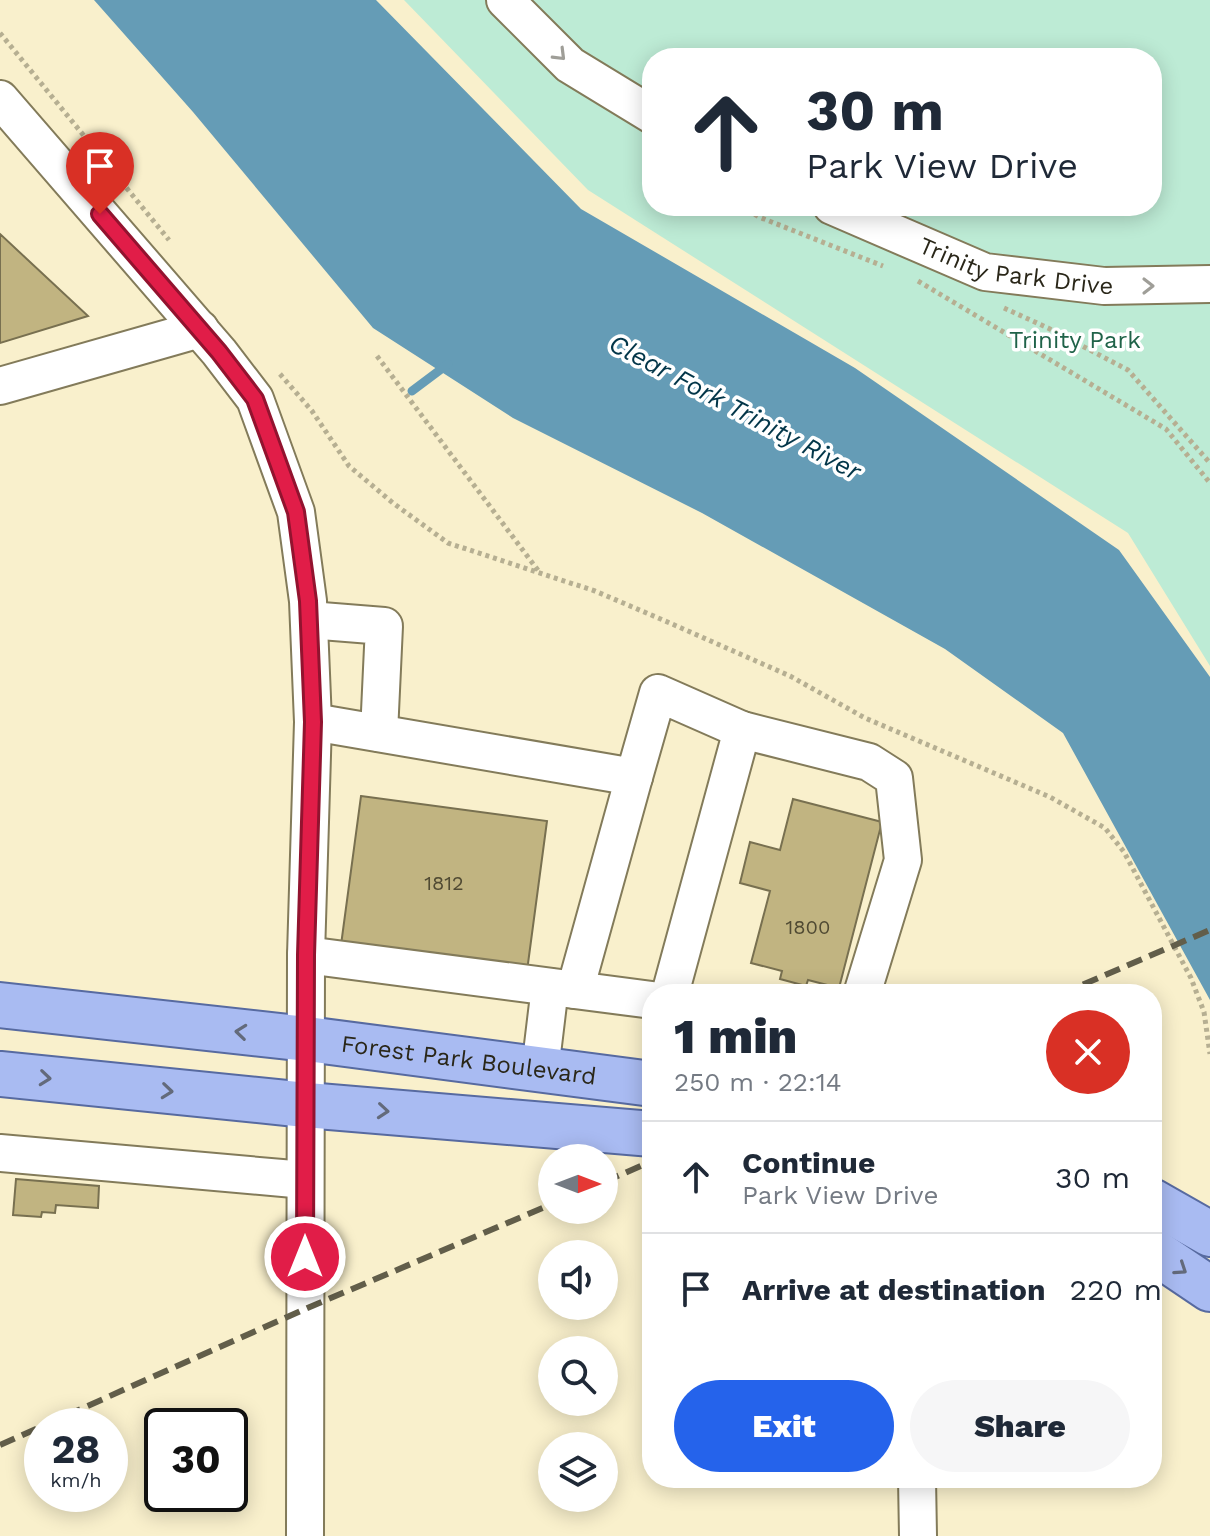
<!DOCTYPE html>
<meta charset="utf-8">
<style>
:root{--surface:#fff;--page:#f6f6f7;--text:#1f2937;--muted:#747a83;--line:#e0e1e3;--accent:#2563eb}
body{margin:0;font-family:"Work Sans",sans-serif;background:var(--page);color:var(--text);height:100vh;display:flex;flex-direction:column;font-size:30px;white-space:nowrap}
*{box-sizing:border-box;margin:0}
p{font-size:26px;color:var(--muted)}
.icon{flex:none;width:44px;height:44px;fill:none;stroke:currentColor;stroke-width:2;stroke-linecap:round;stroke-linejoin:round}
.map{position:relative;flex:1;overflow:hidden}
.side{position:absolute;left:642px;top:984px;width:520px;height:504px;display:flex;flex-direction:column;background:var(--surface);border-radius:32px;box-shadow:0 4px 20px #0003}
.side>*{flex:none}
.top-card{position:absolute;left:642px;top:48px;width:520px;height:168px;border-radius:32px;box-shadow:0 4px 20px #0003;background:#fff;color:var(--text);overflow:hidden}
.needle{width:52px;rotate:90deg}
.fabs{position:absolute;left:538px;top:1144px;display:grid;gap:16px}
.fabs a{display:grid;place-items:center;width:80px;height:80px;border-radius:50%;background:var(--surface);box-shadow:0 4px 20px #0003;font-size:40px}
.speed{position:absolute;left:24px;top:1408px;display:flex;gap:16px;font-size:40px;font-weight:700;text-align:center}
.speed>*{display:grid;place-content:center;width:104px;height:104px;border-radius:50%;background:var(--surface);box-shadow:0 4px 20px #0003;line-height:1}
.speed small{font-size:20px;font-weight:400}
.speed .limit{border:4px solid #111;border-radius:12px;background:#fff;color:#111}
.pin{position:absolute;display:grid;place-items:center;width:68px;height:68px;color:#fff;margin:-82px -34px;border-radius:50% 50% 50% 0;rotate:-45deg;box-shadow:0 0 8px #0007}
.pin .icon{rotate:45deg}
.me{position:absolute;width:88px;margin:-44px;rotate:0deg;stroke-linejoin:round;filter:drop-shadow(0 0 6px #0008)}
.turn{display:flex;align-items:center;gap:28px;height:168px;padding:0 32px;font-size:36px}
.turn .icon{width:104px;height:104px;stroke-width:2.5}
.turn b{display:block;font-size:56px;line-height:68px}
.round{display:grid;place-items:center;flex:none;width:84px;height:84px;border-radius:42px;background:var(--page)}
.overview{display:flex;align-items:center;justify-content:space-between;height:136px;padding:0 32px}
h1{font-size:48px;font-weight:800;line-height:60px}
.action{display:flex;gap:16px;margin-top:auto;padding:16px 32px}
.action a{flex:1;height:92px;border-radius:48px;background:var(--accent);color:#fff;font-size:32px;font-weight:800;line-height:92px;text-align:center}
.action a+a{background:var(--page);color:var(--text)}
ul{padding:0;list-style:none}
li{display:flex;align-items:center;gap:24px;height:112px;padding:0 32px;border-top:2px solid var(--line)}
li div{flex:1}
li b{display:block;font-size:30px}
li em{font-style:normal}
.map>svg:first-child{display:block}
</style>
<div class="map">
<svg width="1210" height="1536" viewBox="0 0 1210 1536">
<rect width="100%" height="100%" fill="#f9f0cc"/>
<path fill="#bdebd5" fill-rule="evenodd" d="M404,0H1210V666L1128,533L588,190ZM652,58H1152V206H652Z"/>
<path fill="#659cb6" d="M94,0H376L581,209L855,368L1119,550L1210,677V1000L1063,733L945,649L702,513L513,418L373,328L193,112Z"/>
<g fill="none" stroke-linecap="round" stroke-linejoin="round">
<path stroke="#659cb6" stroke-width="9" d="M412,391L448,364"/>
</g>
<path fill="#c1b481" stroke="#787050" stroke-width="2" d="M0,234L88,316L0,343Z
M361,796L547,821L527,971L341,945Z
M793,799L882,822L839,988L808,980L806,986L780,979L782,971L751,963L770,891L740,883L750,842L780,850Z
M16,1179L99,1186L98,1208L56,1205L55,1213L42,1212L41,1217L13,1215Z"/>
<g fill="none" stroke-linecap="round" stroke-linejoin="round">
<defs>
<g id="minor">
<path d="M505,0L570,65L652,115"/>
<path d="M0,99L219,352L255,399L296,512L308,601L313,722L306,955L305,1536"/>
<path id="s1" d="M832,206L985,272L1104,286L1210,284"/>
<path d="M0,386L200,329"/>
<path d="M309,620L384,626L379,733"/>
<path d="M313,722L634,777L575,990"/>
<path d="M742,730L869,762L894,778L903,860L862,994"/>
<path d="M634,777L658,693L742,730L670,994"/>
<path d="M306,955L652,1000"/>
<path d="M540,1070L550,987"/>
<path d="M0,1153L305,1180"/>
<path d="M917,1478L918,1536"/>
</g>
<g id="major">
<path id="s2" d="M0,1005L307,1039L652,1084"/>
<path d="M0,1074L306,1105L652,1134"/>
<path d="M1152,1201L1210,1234"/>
<path d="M1152,1250L1210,1289"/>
</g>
</defs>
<use href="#minor" stroke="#837b5a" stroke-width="40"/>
<use href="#major" stroke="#576aa0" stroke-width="48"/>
<path stroke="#b6af92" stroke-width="5" stroke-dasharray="4 4" stroke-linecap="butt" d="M0,33L169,240
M741,206L759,217L883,266
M918,281L1166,429L1210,483
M1004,308L1048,328L1128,370L1210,463
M377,356L540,573
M280,374L312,411L349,466L393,503L448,543L595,591L663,620L790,676L865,718L1050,797L1105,828L1124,852L1191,978L1204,1012L1210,1054"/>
<use href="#minor" stroke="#fff" stroke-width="36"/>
<use href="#major" stroke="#a9bbf2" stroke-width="44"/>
<path stroke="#625e4a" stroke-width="6" stroke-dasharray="16 8" stroke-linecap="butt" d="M1061,994L1210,930
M604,1182L652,1161
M0,1445L305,1309L552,1204"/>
</g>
<defs><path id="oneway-chevron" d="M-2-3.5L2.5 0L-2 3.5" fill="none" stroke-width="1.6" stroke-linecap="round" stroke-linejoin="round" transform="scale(2)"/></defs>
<g stroke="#9f9e98">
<use href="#oneway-chevron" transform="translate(560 55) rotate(45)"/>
<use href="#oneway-chevron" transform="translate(1148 286)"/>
</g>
<g stroke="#636a7b">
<use href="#oneway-chevron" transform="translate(241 1032) rotate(-174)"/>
<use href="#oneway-chevron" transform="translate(45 1078) rotate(6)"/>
<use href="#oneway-chevron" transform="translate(167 1091) rotate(6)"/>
<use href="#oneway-chevron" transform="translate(383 1111) rotate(5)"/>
<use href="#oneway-chevron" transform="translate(1181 1269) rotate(34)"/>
</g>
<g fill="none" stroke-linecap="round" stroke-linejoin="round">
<defs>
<path id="route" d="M100,214L219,352L255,399L296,512L308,601L313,722L306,955L305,1257"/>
</defs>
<use href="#route" stroke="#92132f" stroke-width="20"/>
<use href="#route" stroke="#e11d48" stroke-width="14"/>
</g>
<g text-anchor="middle" stroke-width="7" stroke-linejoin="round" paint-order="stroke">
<g font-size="20" fill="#504a33">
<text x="444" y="890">1812</text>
<text x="808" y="934">1800</text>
</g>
<g font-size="24" fill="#2a2719" stroke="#fff">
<text dy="8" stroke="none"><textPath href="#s1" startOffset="196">Trinity Park Drive</textPath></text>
<text dy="8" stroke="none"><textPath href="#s2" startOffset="472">Forest Park Boulevard</textPath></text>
</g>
<g font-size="24" fill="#206349" stroke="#fff">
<text x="1075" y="348">Trinity Park</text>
</g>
<g font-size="26" font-style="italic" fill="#033649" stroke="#fff">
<text transform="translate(735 407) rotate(28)" y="9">Clear Fork Trinity River</text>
</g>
</g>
</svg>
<div class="fabs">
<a><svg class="needle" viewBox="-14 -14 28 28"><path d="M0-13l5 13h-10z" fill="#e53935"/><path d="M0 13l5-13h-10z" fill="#747a83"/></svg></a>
<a><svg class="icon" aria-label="sound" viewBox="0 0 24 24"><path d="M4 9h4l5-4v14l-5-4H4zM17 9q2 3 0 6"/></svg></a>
<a><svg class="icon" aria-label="search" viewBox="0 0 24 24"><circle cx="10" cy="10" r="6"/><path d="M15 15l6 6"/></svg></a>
<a><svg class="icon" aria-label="layers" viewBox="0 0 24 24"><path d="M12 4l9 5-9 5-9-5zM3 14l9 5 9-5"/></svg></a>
</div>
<div class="speed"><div>28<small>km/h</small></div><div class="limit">30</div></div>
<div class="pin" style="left:100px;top:214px;background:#d93025"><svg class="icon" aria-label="arrive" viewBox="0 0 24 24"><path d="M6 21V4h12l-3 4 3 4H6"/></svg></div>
<svg class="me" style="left:305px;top:1257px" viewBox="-20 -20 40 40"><circle r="17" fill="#e11d48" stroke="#fff" stroke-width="3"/><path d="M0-11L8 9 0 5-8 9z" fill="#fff"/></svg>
<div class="top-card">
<div class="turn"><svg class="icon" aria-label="ahead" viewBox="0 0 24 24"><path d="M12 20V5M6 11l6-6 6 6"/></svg><div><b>30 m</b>Park View Drive</div></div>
</div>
<section class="side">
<div class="overview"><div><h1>1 min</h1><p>250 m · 22:14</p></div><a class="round" style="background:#d93025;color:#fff"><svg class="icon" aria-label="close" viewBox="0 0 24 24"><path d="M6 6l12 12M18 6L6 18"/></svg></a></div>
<ul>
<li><svg class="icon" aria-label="ahead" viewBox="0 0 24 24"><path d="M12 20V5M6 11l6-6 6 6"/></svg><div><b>Continue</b><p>Park View Drive</p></div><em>30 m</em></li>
<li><svg class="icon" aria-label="arrive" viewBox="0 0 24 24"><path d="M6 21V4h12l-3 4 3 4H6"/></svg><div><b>Arrive at destination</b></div><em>220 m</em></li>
</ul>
<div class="action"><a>Exit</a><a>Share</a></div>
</section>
</div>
